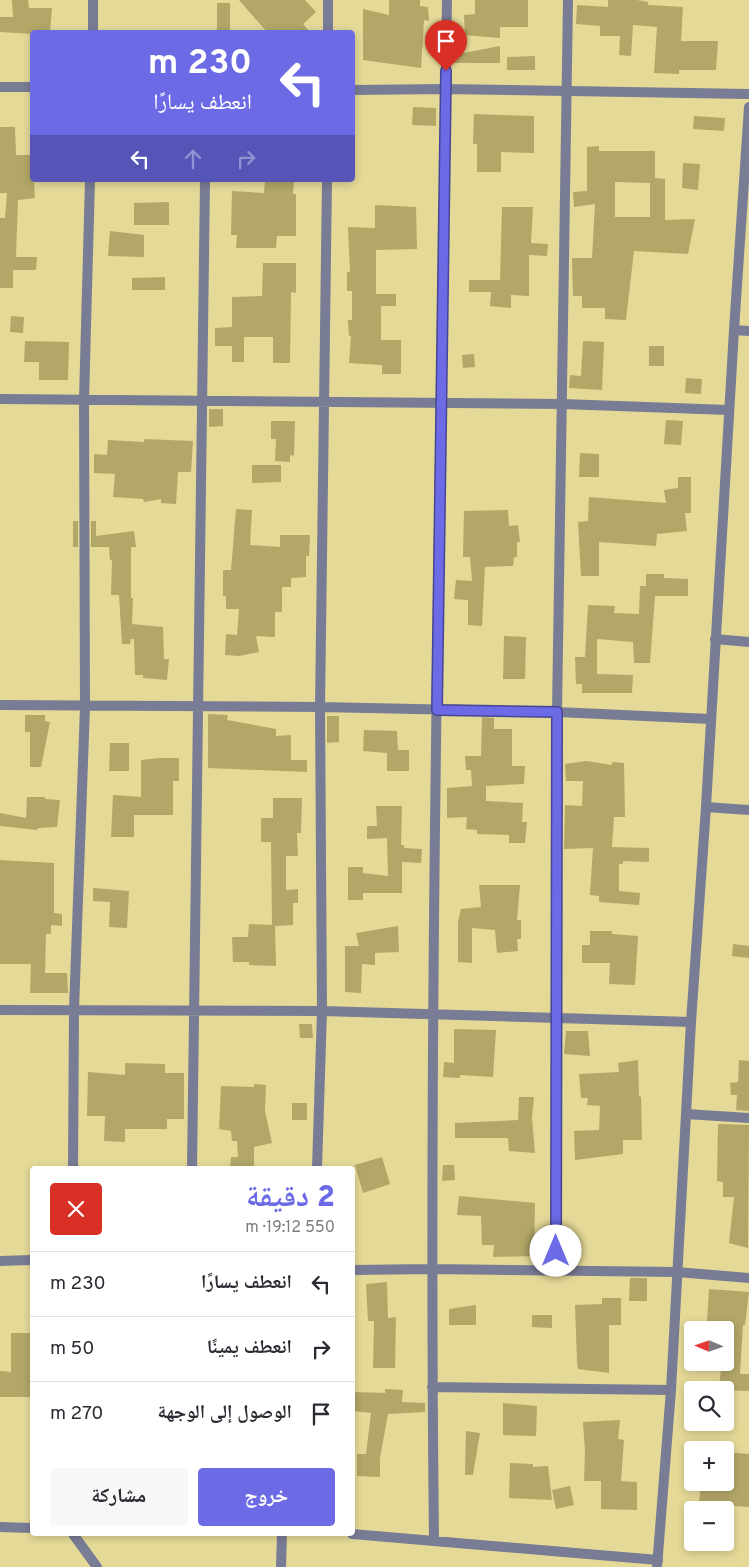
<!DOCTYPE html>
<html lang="ar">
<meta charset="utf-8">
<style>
:root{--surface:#fff;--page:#f7f7f7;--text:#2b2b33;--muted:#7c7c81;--line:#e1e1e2;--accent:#6c6be5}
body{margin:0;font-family:Overpass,"Noto Naskh Arabic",sans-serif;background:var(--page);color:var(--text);direction:rtl;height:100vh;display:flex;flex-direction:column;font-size:19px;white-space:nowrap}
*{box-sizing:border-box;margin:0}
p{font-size:16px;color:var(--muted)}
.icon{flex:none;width:28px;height:28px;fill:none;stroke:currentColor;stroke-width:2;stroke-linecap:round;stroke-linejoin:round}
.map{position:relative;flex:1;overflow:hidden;direction:ltr}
.drawer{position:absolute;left:30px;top:1166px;width:325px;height:370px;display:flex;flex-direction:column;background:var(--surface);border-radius:5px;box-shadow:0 2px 8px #0003;direction:rtl}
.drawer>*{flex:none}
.banner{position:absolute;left:30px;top:30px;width:325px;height:152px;border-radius:5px;box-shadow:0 2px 8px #0003;direction:rtl;background:#6c6be5;color:#fff;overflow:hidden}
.needle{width:32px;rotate:272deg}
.buttons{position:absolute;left:684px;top:1321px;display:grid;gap:10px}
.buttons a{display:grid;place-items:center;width:50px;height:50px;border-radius:5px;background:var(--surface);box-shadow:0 2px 8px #0003;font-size:25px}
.pin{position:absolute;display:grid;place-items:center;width:42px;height:42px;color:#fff;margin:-51px -21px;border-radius:50% 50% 50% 0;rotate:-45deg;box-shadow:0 0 5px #0007}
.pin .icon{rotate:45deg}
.me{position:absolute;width:55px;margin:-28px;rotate:0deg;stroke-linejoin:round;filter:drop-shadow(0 0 4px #0008)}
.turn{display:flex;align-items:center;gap:18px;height:105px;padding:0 20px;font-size:22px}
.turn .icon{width:65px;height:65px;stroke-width:2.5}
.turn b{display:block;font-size:35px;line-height:42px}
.lanes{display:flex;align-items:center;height:48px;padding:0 20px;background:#0003;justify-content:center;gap:25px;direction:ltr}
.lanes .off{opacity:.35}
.round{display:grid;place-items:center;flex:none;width:52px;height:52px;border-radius:5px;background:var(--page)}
.head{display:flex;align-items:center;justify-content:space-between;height:85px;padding:0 20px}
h1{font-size:30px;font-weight:800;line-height:38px;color:var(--accent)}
.cta{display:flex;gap:10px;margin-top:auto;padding:10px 20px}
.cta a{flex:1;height:58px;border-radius:5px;background:var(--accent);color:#fff;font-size:20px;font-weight:800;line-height:58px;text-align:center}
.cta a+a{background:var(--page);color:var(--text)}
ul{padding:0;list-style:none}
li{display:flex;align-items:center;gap:15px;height:65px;padding:0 20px;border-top:1px solid var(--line)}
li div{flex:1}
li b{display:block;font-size:19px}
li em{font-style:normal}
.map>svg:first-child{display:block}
</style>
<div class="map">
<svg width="749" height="1567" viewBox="0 0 749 1567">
<rect width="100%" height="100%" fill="#e4d997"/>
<path fill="#b2a767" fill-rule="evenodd" d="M12,0H28L29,8H52L50,32H32V34L0,32V17H13Z
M239,0H305L316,12L303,24L310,32H267Z
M389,0H420V6L428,7L429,21L424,20L421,68L363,60V9L389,15Z
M475,0H528V27H500V38L465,35L464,15L475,14Z
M608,0H637L648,2V5L683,7L681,41H718L716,70H679V74L654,73L657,27L633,25L631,56L619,55L620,36H600V26L576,24L577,5L608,7Z
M217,3H230V32H217Z
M500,46V63H453V55Z
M535,56V70H507V57Z
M413,107L436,108V126L412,125Z
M474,114L534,116V153L501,152V172H477V144H473Z
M694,116L725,118L724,131L693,129Z
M0,127H15L16,155H32L35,198L18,200L16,257H37L36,270H13V288H0V218H5L7,193H0Z
M599,146V151H655V178L665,179V220L695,219L688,254L634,251L626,320L605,319V308H582V296H573L572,258H592L595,204L574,207L573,192L587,191V147ZM615,182L650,183V217H615Z
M683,163L700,164L698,190L682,188Z
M265,180L294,181L293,194H296V236H277L276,248H236L237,235H231L232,191L264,193Z
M169,202V225H134V203Z
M375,205L416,207L417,249L376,250V294H396V306H381V340H401V374H382V365L349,363L351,336H349L348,320H352V291H347V272H350L348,227L375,228Z
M502,207H533L531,243L548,244L547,256L529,255V296L511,295V308L490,306L491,292H469V280H500Z
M110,231L144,235V257L108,256Z
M263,263H296V293L291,292L290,363H273V337H244V362H232V346H215V328L232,327V297L262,296Z
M165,277V290H132V278Z
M11,316L24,317L23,333L10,332Z
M25,341L69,342L68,380H39V362H24Z
M583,341L604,342L602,390L569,388L570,375L581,376Z
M649,346H664V366H649Z
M474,354L475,367L463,368L462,355Z
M686,378L702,379L701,394L685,393Z
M209,409H223V426L209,427Z
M666,420L683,421L681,445L664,444Z
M271,421H295L294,456L290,455V462L275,461L276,439H271Z
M144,439L193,441L191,472H178L176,504L161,503V499L144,502L143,499L113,497L115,474L94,473V454L107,455L108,440L144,442Z
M580,453L599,454V477H579Z
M252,465H281V482L252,483Z
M678,477H691V513H685L687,531L657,534L656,546L599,542V576H581L578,522L588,521L589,497L666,503L664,490L678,488Z
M236,509L252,510L250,545L280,547V535H310L309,556H306V577L291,578V587H282V612H275V637L256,636L259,652L239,656L225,655L226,634L237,635L239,609H226V596H223V570H231Z
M508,510L509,526L518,525L520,542H517V557H514L513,566L485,567L482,626L468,625V600L454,599L456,580L472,581L470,557H463L464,511Z
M73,521H78V547H73Z
M91,521H96V536L134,531L136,547H131V598H133L132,624L163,627L164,659H169L167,680L143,678V675H135L134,639H131L130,644H122L119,595H111L112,560H110L109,547H91Z
M646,574H664V578L688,579V596H655L650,663H634L633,642L597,639V674L633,675L632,693H582V684H576L575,657H585L588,605L615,606L614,613L639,614L640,586H646Z
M504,636L526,637L525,679H503Z
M208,714L228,715L227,720L276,729V736L291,735V760H307V772L208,768Z
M25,715H45V721L50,722L41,767H30V732H25Z
M327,716H339V742L327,743Z
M482,717L494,718V729H512V766H525L524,784L486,786V801L523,803L522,822H527L525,843H509V835L477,834V830L466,829L467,817L447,818V788L472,786L471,770H466L465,756H481Z
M364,730L397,731L398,750H409V771H387V753L363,751Z
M110,743H129V771H109Z
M160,758H179V781H173V815H134V837H111L113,795L141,797V760Z
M586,761L612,765V762L624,763L625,817H614L612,847L649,848V862L623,861V864H619V891L640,893L639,905L599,902V896L590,895L593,848L564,849L565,805L582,806L583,781H566L565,764Z
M27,797H45V799L60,800L57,827L38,828L37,830L0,826V813L26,818Z
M273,798H302L301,833H297L298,856H286V890L298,889V903H293V925L275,926L276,966L249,965V962H233L232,937H248L249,924L272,925L271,842H261V818H273Z
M376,806H402L401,845H404V848L422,849L421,863L402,862V893H363V900H348V867H363V873L388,876L387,838L367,839V826H377Z
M0,860L54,863V913L62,914V926L51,925V934H46L45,973H67L68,993H30L31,964H0Z
M479,885H520L517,920H521V939H517L518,951L497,953L495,930L472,928V963L458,962V921L461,909L481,907Z
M93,888L129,891L127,928L109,927L110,902L93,901Z
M398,926L399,952L375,953V965L362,964L361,993L345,992V946H359L356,933Z
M590,931H612V934L638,936L635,985L609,984L610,963H582V945H590Z
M733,944L749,946V958L732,956Z
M299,1024H312L313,1038H300Z
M454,1029L496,1030L493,1077L460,1075V1078L443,1077L444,1062L454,1063Z
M566,1031H588L590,1056L564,1054Z
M638,1060L639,1096L641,1097L642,1140H623V1154L575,1160L574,1131L599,1130L600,1106L587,1105L588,1098H581L579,1074L619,1072L618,1063Z
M739,1060L749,1061V1111L736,1110L737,1095H731L730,1083L738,1082Z
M125,1063L165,1064V1073H184V1119H167V1129H125V1142L104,1141L105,1116H87L88,1072L125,1075Z
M254,1084L266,1085L265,1111L272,1143L254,1147V1169H230L231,1157H238L237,1141H232L231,1131L219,1129L221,1086L254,1087Z
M519,1097H534L532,1118L535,1153L509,1151L508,1138H455V1123L518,1120Z
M292,1103H307V1120H292Z
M718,1124L749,1125L748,1248L729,1243L734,1197H723V1182L717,1181Z
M382,1157L390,1184L363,1193L355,1165Z
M443,1165H454L455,1180L442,1181Z
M459,1196L535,1203L534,1256L493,1257L494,1245H482L481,1216L457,1215Z
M630,1278H647V1301H629Z
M387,1282L388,1318L396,1317L395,1368H373L374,1321H368L366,1284Z
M709,1289L749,1292L745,1325H743L740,1374H749V1391L719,1390L721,1367L725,1368V1324L707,1322Z
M602,1298H621V1325H609V1373L578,1369L577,1362L575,1305L602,1304Z
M476,1305V1325H449V1309Z
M532,1315H552V1328L532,1327Z
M11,1333H31V1397H0V1371L11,1372Z
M385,1389L403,1390L402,1402L425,1403V1412L388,1414L380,1458V1477L357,1476V1454H366L371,1413L352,1411V1392L385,1393Z
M503,1403L537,1406L536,1436L503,1435Z
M620,1420L618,1439L624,1440L621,1481L637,1482V1510L601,1509V1481H584L585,1452L583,1422Z
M466,1431L480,1433L473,1475H465Z
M725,1452L749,1454V1507L699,1504L701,1482H725Z
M510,1463L533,1464V1467L548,1466L552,1500L509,1498Z
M570,1486L574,1505L556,1509L552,1490Z"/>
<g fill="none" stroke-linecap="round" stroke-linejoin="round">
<path stroke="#797c95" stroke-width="10" d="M93,32V0
M328,32V0
M734,330L749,331
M0,399L562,404L729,410
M715,639L749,642
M0,705L320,707L557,712L710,719
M706,807L749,810
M0,1010L322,1011L691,1022
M686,1114L749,1118
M73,1169L74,1010L85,707L84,400L90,180
M192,1169L205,180
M317,1169L322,1011L320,707L327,180
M0,1261L32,1260
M352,1270L431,1269L677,1272L749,1278
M556,1271L557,712L568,0
M432,1387L671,1390
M0,1527L32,1528
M73,1534L97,1567
M352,1534L658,1560
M434,1541C428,1027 440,514 447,0
M281,1567L282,1534"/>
<path stroke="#797c95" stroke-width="10" d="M0,87H32
M352,90L445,89L749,94
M657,1567L671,1390L691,1022L706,807L734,330L749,107"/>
</g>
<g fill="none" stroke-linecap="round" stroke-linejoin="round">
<defs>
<path id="route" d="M446,71L437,710L557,712L556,1251"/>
</defs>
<use href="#route" stroke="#464695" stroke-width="12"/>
<use href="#route" stroke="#6c6be5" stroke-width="9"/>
</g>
</svg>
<div class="buttons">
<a><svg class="needle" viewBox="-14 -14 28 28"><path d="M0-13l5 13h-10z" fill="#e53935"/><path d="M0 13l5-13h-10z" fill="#7c7c81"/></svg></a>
<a><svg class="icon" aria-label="search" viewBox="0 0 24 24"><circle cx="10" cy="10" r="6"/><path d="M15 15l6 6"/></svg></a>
<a>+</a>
<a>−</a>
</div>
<div class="pin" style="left:446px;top:71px;background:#d93025"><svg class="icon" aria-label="arrive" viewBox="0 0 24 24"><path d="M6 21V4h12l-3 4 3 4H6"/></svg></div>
<svg class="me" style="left:556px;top:1251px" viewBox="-20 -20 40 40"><circle r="19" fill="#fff"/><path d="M0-13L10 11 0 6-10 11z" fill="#6c6be5"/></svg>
<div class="banner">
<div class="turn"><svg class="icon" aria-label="left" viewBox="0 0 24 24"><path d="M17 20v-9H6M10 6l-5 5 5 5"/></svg><div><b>230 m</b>انعطف يسارًا</div></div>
<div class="lanes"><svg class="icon" aria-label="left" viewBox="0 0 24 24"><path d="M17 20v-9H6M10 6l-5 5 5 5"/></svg><svg class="icon off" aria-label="ahead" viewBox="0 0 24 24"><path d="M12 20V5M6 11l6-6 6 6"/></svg><svg class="icon off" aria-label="right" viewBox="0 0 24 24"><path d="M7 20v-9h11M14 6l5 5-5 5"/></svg></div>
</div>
<section class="drawer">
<div class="head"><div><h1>2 دقيقة</h1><p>550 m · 19:12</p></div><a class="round" style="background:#d93025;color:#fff"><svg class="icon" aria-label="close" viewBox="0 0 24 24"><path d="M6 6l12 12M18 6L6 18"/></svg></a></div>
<ul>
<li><svg class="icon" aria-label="left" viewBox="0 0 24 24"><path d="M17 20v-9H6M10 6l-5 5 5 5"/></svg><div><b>انعطف يسارًا</b></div><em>230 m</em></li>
<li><svg class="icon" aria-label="right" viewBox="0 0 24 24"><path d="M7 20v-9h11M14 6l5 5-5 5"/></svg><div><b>انعطف يمينًا</b></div><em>50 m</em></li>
<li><svg class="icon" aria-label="arrive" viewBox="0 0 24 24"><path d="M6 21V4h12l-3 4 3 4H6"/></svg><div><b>الوصول إلى الوجهة</b></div><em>270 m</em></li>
</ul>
<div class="cta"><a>خروج</a><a>مشاركة</a></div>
</section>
</div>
